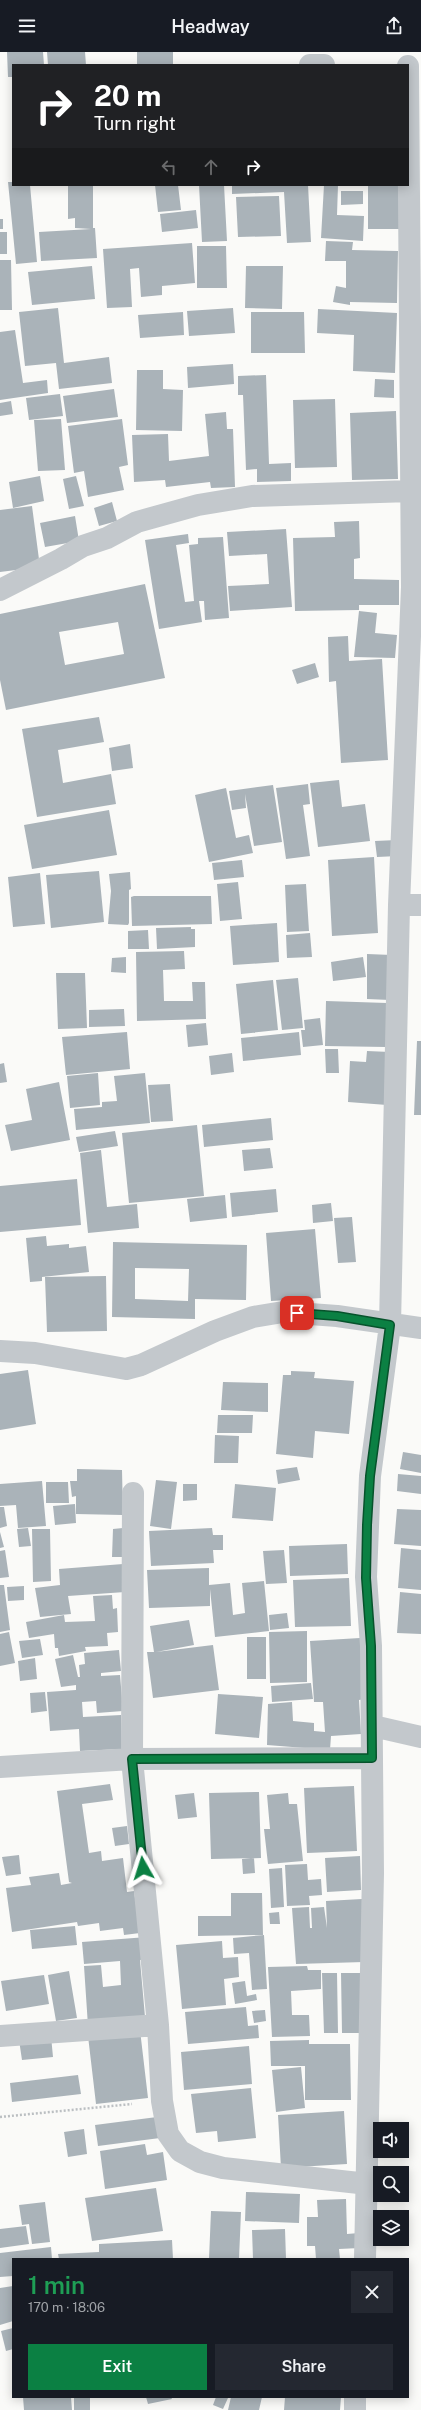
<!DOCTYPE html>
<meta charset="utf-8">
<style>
:root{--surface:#171b24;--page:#242831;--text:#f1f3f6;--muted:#9ea1a6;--accent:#0b8043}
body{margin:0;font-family:"Public Sans",sans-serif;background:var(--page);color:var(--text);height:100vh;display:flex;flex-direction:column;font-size:15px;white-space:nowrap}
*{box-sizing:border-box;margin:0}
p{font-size:13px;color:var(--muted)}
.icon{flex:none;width:22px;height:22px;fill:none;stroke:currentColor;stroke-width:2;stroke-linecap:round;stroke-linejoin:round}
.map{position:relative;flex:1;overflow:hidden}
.side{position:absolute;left:12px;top:2206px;width:397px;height:140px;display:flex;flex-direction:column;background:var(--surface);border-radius:0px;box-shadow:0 2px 10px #0003}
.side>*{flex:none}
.guide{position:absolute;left:12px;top:12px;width:397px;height:122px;border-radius:0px;box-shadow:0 2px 10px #0003;background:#202124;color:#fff;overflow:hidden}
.fabs{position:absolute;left:373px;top:2070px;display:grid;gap:8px}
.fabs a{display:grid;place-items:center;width:36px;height:36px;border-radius:0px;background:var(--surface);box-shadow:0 2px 10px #0003;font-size:20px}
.pin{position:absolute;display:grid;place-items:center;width:34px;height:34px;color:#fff;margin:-17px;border-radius:8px;box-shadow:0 2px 6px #0006}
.me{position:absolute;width:44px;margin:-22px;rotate:354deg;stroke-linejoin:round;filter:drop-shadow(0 0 3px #0008)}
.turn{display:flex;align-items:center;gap:14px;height:84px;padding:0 16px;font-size:18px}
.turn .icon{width:52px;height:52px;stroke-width:2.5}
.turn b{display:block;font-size:28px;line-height:34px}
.lanes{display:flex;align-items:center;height:38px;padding:0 16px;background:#0003;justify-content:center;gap:20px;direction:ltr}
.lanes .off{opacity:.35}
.round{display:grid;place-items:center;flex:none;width:42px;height:42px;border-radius:0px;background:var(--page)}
.head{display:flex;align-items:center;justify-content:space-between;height:68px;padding:0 16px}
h1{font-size:24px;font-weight:600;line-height:30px;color:#1e9e55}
.button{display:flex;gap:8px;margin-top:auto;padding:8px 16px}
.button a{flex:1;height:46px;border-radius:0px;background:var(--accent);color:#fff;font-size:16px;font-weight:600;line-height:46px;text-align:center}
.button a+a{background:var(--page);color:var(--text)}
header{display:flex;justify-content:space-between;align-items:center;height:52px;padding:0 16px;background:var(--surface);font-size:18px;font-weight:600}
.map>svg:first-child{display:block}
</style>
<header><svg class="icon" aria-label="menu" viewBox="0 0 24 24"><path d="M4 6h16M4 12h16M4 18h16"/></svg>Headway<svg class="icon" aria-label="share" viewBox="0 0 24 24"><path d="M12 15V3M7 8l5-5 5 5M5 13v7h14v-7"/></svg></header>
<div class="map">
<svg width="421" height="2358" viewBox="0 0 421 2358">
<rect width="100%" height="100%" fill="#fafaf8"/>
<path fill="#aab3b9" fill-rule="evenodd" d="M7,0H43L44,13H13V25H8Z
M47,0H85L86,13H48Z
M137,0H173V13H137Z
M8,130H13V133H30L37,210L16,212Z
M68,133H93V176H95L97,206L41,209L39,180L91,177L75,176V166L68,167Z
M155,133H178L181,158L158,160Z
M199,133H224L227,189L202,190Z
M232,133H308L311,190L287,191L284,140L232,142Z
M324,133H338L337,163L364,164L363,189L321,186Z
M368,133H407V177H368Z
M341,139H363V152L341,153Z
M279,144L281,184L238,185L236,145Z
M196,158L198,176L162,180L160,162Z
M0,167H3V177H0Z
M0,180H7V202H0Z
M326,189L353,190L352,198L398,199L397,251L350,250V253L333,250L336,234L346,236V209H325Z
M192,191L195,231L162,234V243L141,245L139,216L130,217L132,255L107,256L103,197Z
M197,194H226L227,236H197Z
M0,208H11L12,258H0Z
M92,214L95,247L32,253L28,220Z
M246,214H283L282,257L245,256Z
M58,256L64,311L109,305L112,331L59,337L56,311L25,314L19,260Z
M233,256L235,281L189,284L187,259Z
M318,257L397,261L395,321L353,319L354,283L317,281Z
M183,260L184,283L140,286L138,263Z
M251,260H304L305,301H251Z
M15,278L23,331L47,328L48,341L0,348V280Z
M233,312L234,332L188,336L187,315Z
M137,318H163V337L183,338L182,379L136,378Z
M266,323L269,412L291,411V429L257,430V417L246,418L243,343H238V324Z
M375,327L394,328V346L374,345Z
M114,337L118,365L67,371L63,344Z
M60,342L63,364L29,368L26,346Z
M335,347L337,415L295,416L293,348Z
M11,349L13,362L0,364V351Z
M396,359L398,427L352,428L350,361Z
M226,360L227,377H233L235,435L211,436L210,430L166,435L165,428L134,430L132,383L168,382L169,409L209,404L205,362Z
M61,367L65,418L38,419L34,368Z
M122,367L128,413L119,415L124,438L88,445L84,419L74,421L68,374Z
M40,424L44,449L13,456L9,430Z
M76,424L84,454L69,457L63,427Z
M112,450L117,469L99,474L94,456Z
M32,454L40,515L0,520V458Z
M75,464L79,489L45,495L40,471Z
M359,469L360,506L354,507V527L399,528V553H359V558L295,559L293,486L335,485L334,470Z
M286,477L292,555L230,559L228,534L269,532L267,502L229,504L227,480Z
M188,482L189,491L176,493L185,550L194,549L189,493L198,492V486L223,485L229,566L205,568L204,549H199L202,570L159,577L145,488Z
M145,532L165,626L6,658L0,628V562ZM118,570L124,602L65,613L59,580Z
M359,559L377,561L375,581L397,583L395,606L354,605Z
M348,584L349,609L382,607L388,708L341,711L336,629L329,630L328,585Z
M315,611L319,625L297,632L292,618Z
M99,665L104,690L58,698L63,731L111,722L116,752L37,765L22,677Z
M130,692L133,716L112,719L109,696Z
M339,728L342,755L365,752L370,789L318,795L310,731Z
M308,732L310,752L303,753L310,804L286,807L276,736Z
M273,733L282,790L254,794L245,742L246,756L232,758L229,739Z
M226,736L236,786L249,783L253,801L209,810L195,743Z
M109,758L117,803L32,817L24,773Z
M397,788L398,804L377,805L375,789Z
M374,805L378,881L332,884L328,808Z
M242,808L244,825L214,828L212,811Z
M99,819L104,870L51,876L46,823Z
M130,820L131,837L129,838V871L128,873L108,872L111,839L109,822Z
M40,821L45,872L13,875L8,825Z
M238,830L242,867L220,869L217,832Z
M306,832L309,879L287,880L285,833Z
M134,844H211L212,872L132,874L131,845Z
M277,871L279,910L233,913L230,874Z
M191,875V877H195V895L157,897L156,876Z
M148,878L149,897H128V879Z
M310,881L312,905L287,906L286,883Z
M184,899L185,917L163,918L164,949H193L192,930H205L206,967L137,969L136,900Z
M367,902L392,903L390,948L367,947Z
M126,905V921L111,920L112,906Z
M363,905L366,925L333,929L331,910Z
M56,921H85L87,976L58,977Z
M298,926L303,976L282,978L276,928Z
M273,928L278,978L241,982L236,932Z
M326,949L387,951L386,995L325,994Z
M124,957L125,974L89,975V958Z
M320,966L323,993L303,995L301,978H305L304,968Z
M206,971L208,993L188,995L186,973Z
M127,980L130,1017L66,1023L62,985Z
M299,980L301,1003L243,1009L241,986Z
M417,989H421V1063H414Z
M325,997H338L339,1021H326Z
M367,999L390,1000L387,1053L348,1050L350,1009L366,1010Z
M232,1001L234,1020L211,1023L209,1004Z
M4,1011L7,1030L0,1031V1012Z
M98,1021L100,1053L70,1056L67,1024Z
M145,1021L150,1071L76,1078L74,1057L102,1055V1050L117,1049L114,1024Z
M59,1030L70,1088L11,1099L5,1073L32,1068L26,1037Z
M170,1032L173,1069L151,1070L148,1033Z
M271,1066L273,1088L204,1095L202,1073Z
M197,1073L204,1144L129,1151L122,1081Z
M115,1079L118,1094L79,1100L76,1085Z
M270,1096L273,1116L244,1119L242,1098Z
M101,1098L107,1155L137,1152L139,1176L88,1181L80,1101Z
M77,1127L81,1173L0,1180V1134Z
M276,1137L278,1160L232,1165L230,1141Z
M225,1143L227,1166L190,1170L187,1147Z
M331,1151L333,1169L313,1171L312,1153Z
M352,1165L356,1210L338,1211L334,1166Z
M315,1177L321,1246L271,1249L266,1181Z
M46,1184L47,1194L69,1192V1196L86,1194L89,1220L42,1225V1229L30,1230L26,1186Z
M113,1190L247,1193L246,1248L195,1247V1267L112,1265ZM135,1216L189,1217L188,1249L135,1247Z
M106,1224L107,1279L47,1280L45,1225Z
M28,1318L36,1372L0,1378V1322Z
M291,1319L315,1320L314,1326L354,1329L349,1382L315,1379L313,1406L276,1402L283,1323H291Z
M223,1330L268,1331V1360L221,1358Z
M218,1363H253L252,1381H217Z
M215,1383L239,1384L238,1411H214Z
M403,1400L421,1403V1421L400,1417Z
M297,1415L300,1428L278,1432L276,1418Z
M77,1417L122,1418L123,1463L76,1462V1444L72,1445L70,1429H77Z
M398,1422L421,1424V1442L397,1439Z
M156,1428L177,1430L171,1477L150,1474Z
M42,1429L46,1474L18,1476L16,1453L0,1454V1432Z
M46,1430H68L69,1451H46Z
M183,1432H197V1448L183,1449Z
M235,1432L276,1436L273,1469L232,1466Z
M75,1452L76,1471L55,1473L53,1454Z
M0,1455H4L7,1474L0,1476Z
M397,1457L421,1458V1494L394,1492Z
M28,1476L31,1494L19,1495L17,1477Z
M123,1476V1505H112L113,1477Z
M212,1476L213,1483H223V1498H213L214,1511L151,1514L149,1479Z
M32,1477H50L51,1529L33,1530Z
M0,1480L4,1495L0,1496Z
M347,1492L348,1522L290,1524L289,1494Z
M401,1496L421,1498V1538L398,1536Z
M5,1498L9,1525L0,1526V1499Z
M284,1498L287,1531L266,1532L263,1499Z
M123,1512L125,1540L68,1544L71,1562L40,1565L35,1536L60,1533L59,1517Z
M209,1516V1533L230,1531L233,1563L245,1561L242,1531L264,1529L269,1579L215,1585L210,1537V1554L149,1556L147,1518Z
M349,1526L351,1574L295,1575L293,1528Z
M0,1533H4L10,1578L0,1580Z
M24,1534V1548L8,1549L7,1535Z
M400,1540L421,1542V1582L397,1581Z
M112,1543L113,1557L117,1556L118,1580L107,1581L108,1594L85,1595L86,1599L59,1604L58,1596H55L54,1582L29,1586L26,1570L64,1563L65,1570L95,1569L93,1544Z
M287,1561L289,1576L270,1578L269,1563Z
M189,1568L194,1593L156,1600L213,1593L219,1638L153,1646L147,1600H154L150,1574Z
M307,1579V1630L270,1631L269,1580Z
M9,1580L15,1611L0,1614V1582Z
M247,1585H266V1627H247Z
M360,1586L364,1647L359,1648L361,1682L331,1684L330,1698L267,1693L268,1652L292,1650L293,1669L314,1671V1679L325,1680L323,1650H314L310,1589Z
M40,1587L43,1603L22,1606L19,1589Z
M119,1598L121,1619L101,1621V1624L120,1623L123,1659L97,1661L96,1649L82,1650L83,1665L121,1663L122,1697L80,1699L79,1677L50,1679L47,1640L76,1638V1633L61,1635L55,1607L73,1603L78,1625H80L79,1613L85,1612L84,1601Z
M35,1606L37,1627L20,1629L18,1609Z
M311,1631L313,1647L272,1650L271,1634Z
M45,1640L47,1659L31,1661L30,1641Z
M218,1642L263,1645L259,1686L215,1682Z
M110,1732L113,1748L82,1752L89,1801L101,1799L102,1809L123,1806L127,1840L134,1839L140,1881L124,1883L123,1876L100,1879L99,1871L78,1874L77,1870L12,1880L6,1836L31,1833L29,1825L59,1821L61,1833L72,1831L69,1830L57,1739Z
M354,1734L357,1799L307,1801L304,1736Z
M259,1740L261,1806L211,1807L209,1741Z
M194,1741L197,1765L178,1767L175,1743Z
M288,1741L289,1752H297L303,1809L268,1812L264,1777H270L267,1743Z
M127,1774L129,1792L115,1794L112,1776Z
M19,1803L21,1822L6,1824L2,1805Z
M360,1804L361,1838L327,1840L325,1806Z
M254,1806L255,1821L243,1822L242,1807Z
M307,1812L308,1828L321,1827L322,1843L309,1844L310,1853L287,1854L285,1813Z
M282,1816L284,1855L271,1856L269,1817Z
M231,1841H262L263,1883L198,1884V1864H231Z
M362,1847L364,1910L296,1912L292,1856L309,1855L310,1876H312L311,1856L324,1855L327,1876L326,1849Z
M279,1860L280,1872H270L269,1861Z
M75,1874L77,1893L32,1897L30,1878Z
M264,1883L267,1937L252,1938L249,1901L234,1902L233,1886Z
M147,1885L149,1907L140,1908L145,1965L88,1974L84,1914L101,1913L103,1935L121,1933L120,1909L84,1912L82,1890Z
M222,1889L223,1906L238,1905L239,1925L224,1927L226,1953L182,1957L176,1893Z
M307,1914L308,1918H321V1937L291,1939L292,1963H309L310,1984L272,1985L268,1915Z
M69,1919L77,1966L56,1969L48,1923Z
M322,1921H337L338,1981H324Z
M341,1921H364L365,1981H342Z
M44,1923L49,1952L6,1959L1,1929Z
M245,1929L247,1944L256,1942L257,1948L235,1952L232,1931Z
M246,1955L248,1974L258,1973L259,1986L188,1992L185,1960Z
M265,1958L266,1969L254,1971L252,1959Z
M140,1978L148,2046L96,2052L88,1984Z
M51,1984L53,2005L22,2008L19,1988Z
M309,1988V1992H350L351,2048H305V2014H271L270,1989Z
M249,1994L252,2032L184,2038L181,2000Z
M301,2015L305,2056L276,2060L272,2018Z
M78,2023L81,2042L12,2050L10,2031Z
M251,2036L256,2086L218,2090L217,2079L196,2081L191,2042Z
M344,2059L347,2112L281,2116L278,2063Z
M157,2065L160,2086L98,2094L95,2073Z
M84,2077L87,2102L68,2105L64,2080Z
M145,2092L147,2103L163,2100L167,2128L105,2137L100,2099Z
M156,2136L163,2179L92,2189L85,2146Z
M246,2140L300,2142L299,2171L245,2169Z
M346,2147L347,2182L359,2181L360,2196L339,2197L340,2207H316L315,2194H307V2165H318L317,2148Z
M45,2150L50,2190L32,2192L29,2172L22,2173L19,2153Z
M211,2159L241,2160L239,2207H209Z
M26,2174L29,2192L0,2196V2177Z
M285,2177L286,2207H253L252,2178Z
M172,2188L173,2207H59L58,2202L99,2200V2192Z
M51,2195L52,2207H13V2224L0,2225V2201Z
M13,2234V2269L0,2273V2236Z
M13,2276V2297L6,2299L1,2279Z
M23,2345H71L72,2358H24Z
M74,2345H90V2358H74Z
M146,2345H171L172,2347L148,2352Z
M216,2345L228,2346L223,2357L213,2353Z
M231,2345H262L259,2358H228Z
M285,2345H341L340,2358H284Z"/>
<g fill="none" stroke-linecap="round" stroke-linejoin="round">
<path stroke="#bbbfc2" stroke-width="2.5" stroke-dasharray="2 2" stroke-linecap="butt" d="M0,2065L132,2052"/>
<path stroke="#c3c8cc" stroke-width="22" d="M310,13H324
M0,538L61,507L83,494L107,486L137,470L198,453L252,444L411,439
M399,853H421
M0,1299L35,1301L126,1317L141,1313L215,1279L253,1265L283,1260L337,1264L421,1276
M133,1441L132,1707L158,1973L162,2049L168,2082L180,2099L200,2110L223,2116L368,2132
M373,1674L421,1685
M0,1715L132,1707L372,1706
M0,1984L158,1973
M365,2207L373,1821L371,1594L366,1525L370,1424L390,1273L399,853L412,535L408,14
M355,2358V2345"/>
</g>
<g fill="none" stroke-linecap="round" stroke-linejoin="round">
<defs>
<path id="route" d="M143,1816L132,1707L372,1706L371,1594L366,1526L367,1473L370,1424L390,1273L337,1264L297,1261"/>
</defs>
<use href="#route" stroke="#07532c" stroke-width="10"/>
<use href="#route" stroke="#0b8043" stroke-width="7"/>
</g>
</svg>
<div class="fabs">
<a><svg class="icon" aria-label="sound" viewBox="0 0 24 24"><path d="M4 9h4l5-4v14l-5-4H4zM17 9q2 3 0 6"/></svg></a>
<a><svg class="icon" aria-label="search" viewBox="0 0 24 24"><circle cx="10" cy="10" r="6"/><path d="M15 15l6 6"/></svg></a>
<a><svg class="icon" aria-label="layers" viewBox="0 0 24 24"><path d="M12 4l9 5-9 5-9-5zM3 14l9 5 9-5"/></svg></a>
</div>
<div class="pin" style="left:297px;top:1261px;background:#d93025"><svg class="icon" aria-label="arrive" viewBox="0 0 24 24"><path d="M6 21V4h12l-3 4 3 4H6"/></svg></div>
<svg class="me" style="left:143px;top:1816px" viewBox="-20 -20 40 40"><path d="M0-17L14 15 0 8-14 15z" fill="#0b8043" stroke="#fff" stroke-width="4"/></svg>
<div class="guide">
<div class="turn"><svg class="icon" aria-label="right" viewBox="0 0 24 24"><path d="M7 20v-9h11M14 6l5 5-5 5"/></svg><div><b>20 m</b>Turn right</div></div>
<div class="lanes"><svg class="icon off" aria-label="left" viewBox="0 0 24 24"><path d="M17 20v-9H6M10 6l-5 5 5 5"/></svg><svg class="icon off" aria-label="ahead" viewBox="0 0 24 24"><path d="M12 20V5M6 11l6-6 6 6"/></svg><svg class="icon" aria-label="right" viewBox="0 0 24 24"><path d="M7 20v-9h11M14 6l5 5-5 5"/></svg></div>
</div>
<section class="side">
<div class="head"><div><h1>1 min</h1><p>170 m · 18:06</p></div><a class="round"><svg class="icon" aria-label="close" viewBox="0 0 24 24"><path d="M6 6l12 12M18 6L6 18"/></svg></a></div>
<div class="button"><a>Exit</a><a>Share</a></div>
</section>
</div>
